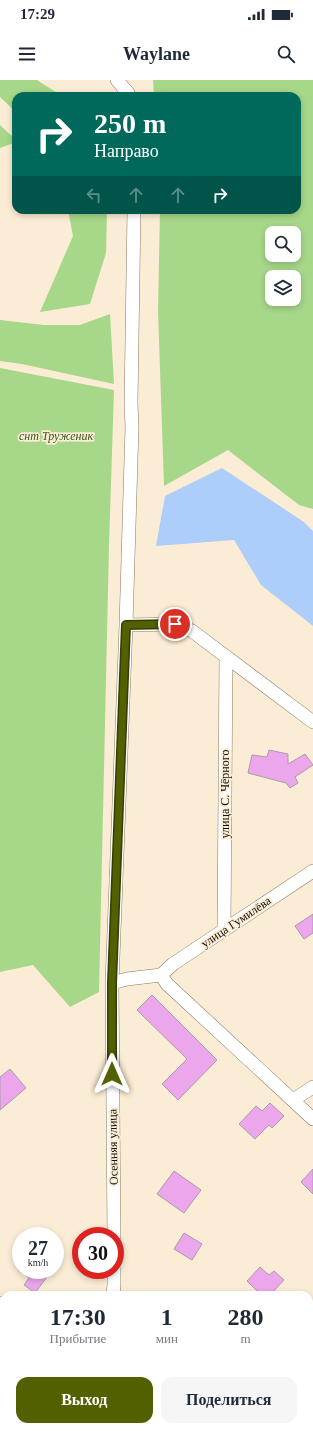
<!DOCTYPE html>
<html lang="ru">
<meta charset="utf-8">
<style>
:root{--surface:#fff;--page:#f6f6f7;--text:#1f2937;--muted:#747a83;--accent:#526000}
body{margin:0;font-family:"Times New Roman",serif;background:var(--page);color:var(--text);height:100vh;display:flex;flex-direction:column;font-size:15px;white-space:nowrap}
*{box-sizing:border-box;margin:0}
p{font-size:13px;color:var(--muted)}
.icon{flex:none;width:22px;height:22px;fill:none;stroke:currentColor;stroke-width:2;stroke-linecap:round;stroke-linejoin:round}
.map{position:relative;flex:1;overflow:hidden}
.details{position:absolute;left:0px;top:1211px;width:313px;height:140px;display:flex;flex-direction:column;background:var(--surface);border-radius:12px 12px 0 0;box-shadow:0 2px 6px #0003}
.details>*{flex:none}
.banner{position:absolute;left:12px;top:12px;width:289px;height:122px;border-radius:12px;box-shadow:0 2px 6px #0003;background:#00695c;color:#fff;overflow:hidden}
.fabs{position:absolute;left:265px;top:146px;display:grid;gap:8px}
.fabs a{display:grid;place-items:center;width:36px;height:36px;border-radius:8px;background:var(--surface);box-shadow:0 2px 6px #0003;font-size:20px}
.speed{position:absolute;left:12px;top:1147px;display:flex;gap:8px;font-size:20px;font-weight:700;text-align:center}
.speed>*{display:grid;place-content:center;width:52px;height:52px;border-radius:50%;background:var(--surface);box-shadow:0 2px 6px #0003;line-height:1}
.speed small{font-size:10px;font-weight:400}
.speed .limit{border:6px solid #d22;background:#fff;color:#111}
.pin{position:absolute;display:grid;place-items:center;width:34px;height:34px;color:#fff;margin:-17px;border:2px solid #fff;border-radius:50%;box-shadow:0 1px 4px #0007}
.me{position:absolute;width:44px;margin:-22px;rotate:0deg;stroke-linejoin:round;filter:drop-shadow(0 0 3px #0008)}
.turn{display:flex;align-items:center;gap:14px;height:84px;padding:0 16px;font-size:18px}
.turn .icon{width:52px;height:52px;stroke-width:2.5}
.turn b{display:block;font-size:28px;line-height:34px}
.lanes{display:flex;align-items:center;height:38px;padding:0 16px;background:#0003;justify-content:center;gap:20px;direction:ltr}
.lanes .off{opacity:.35}
.eta{display:flex;justify-content:space-evenly;align-items:center;height:68px;text-align:center}
.eta b{font-size:24px;font-weight:700;line-height:28px}
.cta{display:flex;gap:8px;margin-top:auto;padding:8px 16px}
.cta a{flex:1;height:46px;border-radius:12px;background:var(--accent);color:#fff;font-size:16px;font-weight:700;line-height:46px;text-align:center}
.cta a+a{background:var(--page);color:var(--text)}
.status{display:flex;justify-content:space-between;align-items:center;height:28px;padding:0 20px;background:var(--surface);direction:ltr}
.status svg{height:11px;fill:currentColor}
header{display:flex;justify-content:space-between;align-items:center;height:52px;padding:0 16px;background:var(--surface);font-size:18px;font-weight:700}
.map>svg:first-child{display:block}
</style>
<div class="status"><b>17:29</b><svg viewBox="0 0 49 12"><path d="M0 12V9h3v3zM5 12V6h3v6zM10 12V3h3v9zM15 12V0h3v12zM26 1h20v11H26zM47 4h2v5h-2z"/></svg></div>
<header><svg class="icon" aria-label="menu" viewBox="0 0 24 24"><path d="M4 6h16M4 12h16M4 18h16"/></svg>Waylane<svg class="icon" aria-label="search" viewBox="0 0 24 24"><circle cx="10" cy="10" r="6"/><path d="M15 15l6 6"/></svg></header>
<div class="map">
<svg width="313" height="1351" viewBox="0 0 313 1351">
<rect width="100%" height="100%" fill="#fbecd5"/>
<path fill="#a7d789" fill-rule="evenodd" d="M0,0H37L62,16H16V32L0,17Z
M153,0H313V429L299,425L228,370L164,406L158,231L160,130H297V16H154ZM272,153H294V175H272ZM272,197H294V219H272Z
M0,45L16,60V62L0,68Z
M68,130H107L106,173L90,224L40,232L73,156Z
M110,234L114,304L22,284L0,281V240L44,245H80Z
M0,288L114,310L109,465L99,912L70,927L33,885L0,892Z"/>
<path fill="#adcdfa" d="M222,388L304,442L313,451V546L261,505L234,460L156,466L165,416Z"/>
<path fill="#eca7ec" stroke="#ad99ac" d="M269,670L288,674V684L305,674L313,685L295,697L298,703L290,708L286,703L248,693L252,675L267,677Z
M313,834V853L304,859L295,846Z
M152,915L217,980L178,1020L162,1004L187,979L137,930Z
M10,989L26,1008L0,1030V997Z
M270,1023L284,1036L272,1048L269,1045L255,1059L239,1044L256,1026L262,1031Z
M313,1089V1114L301,1102Z
M174,1091L201,1110L184,1133L157,1114Z
M184,1153L202,1164L192,1180L174,1169Z
M260,1187L269,1195L274,1191L284,1200L270,1215H261L247,1201Z
M18,1190H52L35,1213L24,1205L29,1198Z"/>
<g fill="none" stroke-linecap="round" stroke-linejoin="round">
<defs>
<path id="minor" d="M117,0L128,13L129,16
M126,545L175,544L192,551L313,642
M224,850L226,577
M161,895L167,904L313,1039
M161,895L173,884L313,791
M112,903L127,899L161,895
M293,1020L313,1007
M114,1156L112,903L126,545L132,347L131,323L134,130
M113,1215L114,1205V1190
M0,1223L4,1226
M161,1347L166,1351
M38,1351L40,1347"/>
</defs>
<use href="#minor" stroke="#877a64" stroke-width="14"/>
<use href="#minor" stroke="#fff" stroke-width="13"/>
</g>
<g fill="none" stroke-linecap="round" stroke-linejoin="round">
<defs>
<path id="route" d="M112,994V903L126,545L175,544"/>
</defs>
<use href="#route" stroke="#353e00" stroke-width="10"/>
<use href="#route" stroke="#526000" stroke-width="7"/>
</g>
<g text-anchor="middle" stroke-width="3.5" stroke-linejoin="round" paint-order="stroke">
<g font-size="12" font-style="italic" fill="#36551d" stroke="#fbecd5">
<text x="56" y="360">снт Труженик</text>
</g>
<g font-size="12" fill="#140f07" stroke="#fbecd5">
<text transform="translate(225 714) rotate(-90)" y="4">улица С. Чёрного</text>
<text transform="translate(236 842) rotate(-34)" y="4">улица Гумилёва</text>
<text transform="translate(113 1067) rotate(-91)" y="4">Осенняя улица</text>
</g>
</g>
</svg>
<div class="fabs">
<a><svg class="icon" aria-label="search" viewBox="0 0 24 24"><circle cx="10" cy="10" r="6"/><path d="M15 15l6 6"/></svg></a>
<a><svg class="icon" aria-label="layers" viewBox="0 0 24 24"><path d="M12 4l9 5-9 5-9-5zM3 14l9 5 9-5"/></svg></a>
</div>
<div class="speed"><div>27<small>km/h</small></div><div class="limit">30</div></div>
<div class="pin" style="left:175px;top:544px;background:#d93025"><svg class="icon" aria-label="arrive" viewBox="0 0 24 24"><path d="M6 21V4h12l-3 4 3 4H6"/></svg></div>
<svg class="me" style="left:112px;top:994px" viewBox="-20 -20 40 40"><path d="M0-17L14 15 0 8-14 15z" fill="#526000" stroke="#fff" stroke-width="4"/></svg>
<div class="banner">
<div class="turn"><svg class="icon" aria-label="right" viewBox="0 0 24 24"><path d="M7 20v-9h11M14 6l5 5-5 5"/></svg><div><b>250 m</b>Направо</div></div>
<div class="lanes"><svg class="icon off" aria-label="left" viewBox="0 0 24 24"><path d="M17 20v-9H6M10 6l-5 5 5 5"/></svg><svg class="icon off" aria-label="ahead" viewBox="0 0 24 24"><path d="M12 20V5M6 11l6-6 6 6"/></svg><svg class="icon off" aria-label="ahead" viewBox="0 0 24 24"><path d="M12 20V5M6 11l6-6 6 6"/></svg><svg class="icon" aria-label="right" viewBox="0 0 24 24"><path d="M7 20v-9h11M14 6l5 5-5 5"/></svg></div>
</div>
<section class="details">
<div class="eta">
<div><b>17:30</b><p>Прибытие</p></div>
<div><b>1</b><p>мин</p></div>
<div><b>280</b><p>m</p></div>
</div>
<div class="cta"><a>Выход</a><a>Поделиться</a></div>
</section>
</div>
